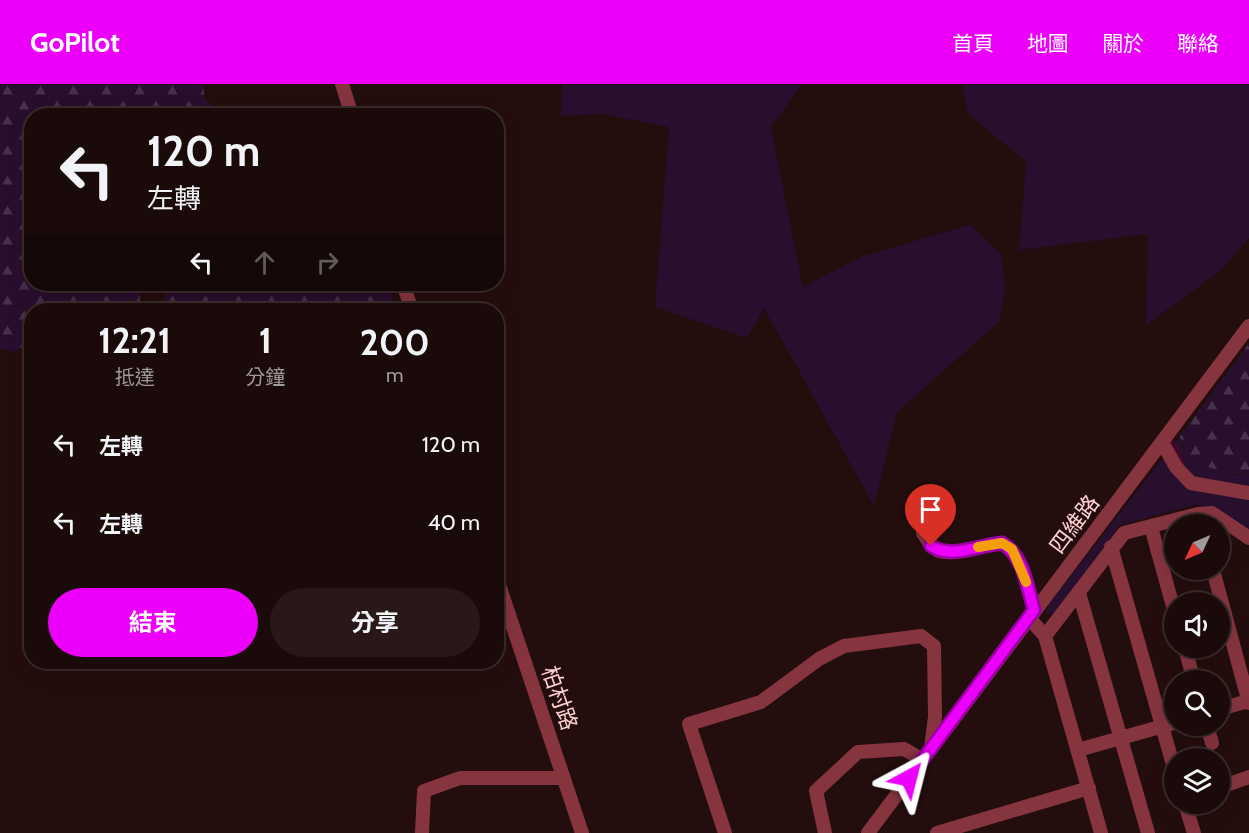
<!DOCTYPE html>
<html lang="zh-TW">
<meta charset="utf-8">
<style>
:root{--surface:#1b0a0a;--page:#281818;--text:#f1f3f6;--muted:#a09a9c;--line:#392b2b;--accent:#ed00fb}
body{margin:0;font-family:Cabin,"Noto Sans TC",sans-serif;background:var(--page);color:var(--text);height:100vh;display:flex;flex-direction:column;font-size:22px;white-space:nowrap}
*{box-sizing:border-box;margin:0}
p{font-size:20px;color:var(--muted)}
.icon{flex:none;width:33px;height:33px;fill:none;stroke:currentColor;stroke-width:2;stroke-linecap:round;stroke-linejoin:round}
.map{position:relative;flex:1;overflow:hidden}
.side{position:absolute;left:24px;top:219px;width:480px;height:366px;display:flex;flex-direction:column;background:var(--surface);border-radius:24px;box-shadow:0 6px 24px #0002,0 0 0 2px var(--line)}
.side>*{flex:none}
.banner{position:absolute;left:24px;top:24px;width:480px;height:183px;border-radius:24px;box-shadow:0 6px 24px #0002,0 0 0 2px var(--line);background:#1b0a0a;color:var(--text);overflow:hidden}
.needle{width:39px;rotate:226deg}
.controls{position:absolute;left:1164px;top:430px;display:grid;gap:12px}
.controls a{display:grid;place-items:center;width:66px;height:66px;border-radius:50%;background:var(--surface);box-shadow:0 6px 24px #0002,0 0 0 2px var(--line);font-size:30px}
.pin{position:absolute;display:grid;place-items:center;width:51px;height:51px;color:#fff;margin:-62px -26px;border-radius:50% 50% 50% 0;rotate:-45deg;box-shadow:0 0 6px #0007}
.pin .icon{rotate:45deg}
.me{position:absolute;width:66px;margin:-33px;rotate:38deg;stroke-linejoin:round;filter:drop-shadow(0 0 4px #0008)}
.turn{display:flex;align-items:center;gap:21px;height:126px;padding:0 24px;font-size:27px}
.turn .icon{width:78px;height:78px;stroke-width:2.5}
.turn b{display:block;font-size:42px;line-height:51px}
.lanes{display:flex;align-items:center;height:57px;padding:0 24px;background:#0003;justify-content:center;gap:30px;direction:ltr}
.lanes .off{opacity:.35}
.eta{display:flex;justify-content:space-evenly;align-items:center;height:102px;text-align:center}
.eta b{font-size:36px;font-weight:700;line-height:42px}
.cta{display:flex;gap:12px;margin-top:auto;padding:12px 24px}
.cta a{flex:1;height:69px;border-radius:36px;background:var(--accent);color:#fff;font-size:24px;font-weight:700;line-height:69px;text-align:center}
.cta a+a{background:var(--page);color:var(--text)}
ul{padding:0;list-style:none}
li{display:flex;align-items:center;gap:18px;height:78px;padding:0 24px}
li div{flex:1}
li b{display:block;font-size:22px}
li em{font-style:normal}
header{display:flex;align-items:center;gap:36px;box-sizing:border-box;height:84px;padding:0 30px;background:var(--accent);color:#fff}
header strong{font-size:28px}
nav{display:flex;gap:33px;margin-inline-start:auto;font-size:21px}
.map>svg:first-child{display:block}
</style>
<header>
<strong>GoPilot</strong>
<nav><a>首頁</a><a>地圖</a><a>關於</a><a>聯絡</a></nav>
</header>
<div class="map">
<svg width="1249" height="749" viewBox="0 0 1249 749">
<defs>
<pattern id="forest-firs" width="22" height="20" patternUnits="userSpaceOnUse" patternTransform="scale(1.5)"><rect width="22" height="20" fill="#280f2e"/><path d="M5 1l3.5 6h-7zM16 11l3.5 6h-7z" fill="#48314b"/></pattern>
</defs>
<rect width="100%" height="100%" fill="#240d0d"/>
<path fill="#280f2e" d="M562,0H802L771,43L803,203L860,173L970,141L1001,170L1005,203L1000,237L897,328L874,422L764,224L747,254L655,223L669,43L601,30L561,32Z
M962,0H1249V154L1223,185L1146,241L1148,150L1019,166L1026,78L968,30Z
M1180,352L1181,362L1232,391H1249V450L1212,424L1195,421L1120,441L1059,527L1050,530L1046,528L1049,520Z"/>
<path fill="url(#forest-firs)" d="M0,0H203L205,17L229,31L32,32V200H140V221L134,226H32L31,257L14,268L0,264Z
M173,200H336L337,202L346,200H388L396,226H162L166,208Z
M1249,259V391C1224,390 1184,381 1180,352Z"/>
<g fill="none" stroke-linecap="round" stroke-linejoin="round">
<path stroke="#430726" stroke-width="4" d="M1169,354L1177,364L1183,382"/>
<path stroke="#86353f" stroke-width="14" d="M342,0L352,32
M403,200L412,226
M1162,358L1176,383L1191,399L1249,409
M1151,443L1174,526
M923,449C927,455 931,464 939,467C953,472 986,461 1002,459C1024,472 1027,503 1034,526
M1111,463L1174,684
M1213,486L1249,619
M496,492L582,749
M1079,509L1148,749
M1029,534L1045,552L1101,749
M1045,552L1124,449L1198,430L1212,429L1249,454
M1185,564L1194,597
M1220,625L1248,617
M1207,642L1212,659
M1078,666L1174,639
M1220,703L1249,693
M1185,720L1194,749
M422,749L424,707L460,694H564
M725,749L689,640L761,618L819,575L844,562L921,552L934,562L935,633L931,664
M825,749L816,707L858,668L904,665L923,676
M868,749L1249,242
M937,749L1089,704"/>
</g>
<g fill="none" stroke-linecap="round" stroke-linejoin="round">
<defs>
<path id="route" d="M909,694L1034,526C1027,503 1024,472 1002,459C980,461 951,475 931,462"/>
</defs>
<use href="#route" stroke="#9a00a3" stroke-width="15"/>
<use href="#route" stroke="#ed00fb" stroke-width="10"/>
<path stroke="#f59e0b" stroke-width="10" d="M978,463L1002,459L1012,465L1026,498"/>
</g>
<g text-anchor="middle" stroke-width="4.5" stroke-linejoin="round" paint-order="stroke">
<g font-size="22" fill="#ffd0d2" stroke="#240d0d">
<text transform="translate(1074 440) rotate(-53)" y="8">四維路</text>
<text transform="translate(560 614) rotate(71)" y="8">柏村路</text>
</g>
</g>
</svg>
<div class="controls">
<a><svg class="needle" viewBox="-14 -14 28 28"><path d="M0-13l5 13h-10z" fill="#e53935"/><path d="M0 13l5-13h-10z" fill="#a09a9c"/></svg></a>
<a><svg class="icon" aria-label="sound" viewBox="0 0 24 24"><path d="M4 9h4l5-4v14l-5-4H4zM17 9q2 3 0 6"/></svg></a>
<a><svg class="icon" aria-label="search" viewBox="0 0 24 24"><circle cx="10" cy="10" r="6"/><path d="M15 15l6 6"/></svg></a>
<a><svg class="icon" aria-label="layers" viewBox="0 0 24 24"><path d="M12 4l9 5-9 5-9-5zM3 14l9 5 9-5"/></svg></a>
</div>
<div class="pin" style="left:931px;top:462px;background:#d93025"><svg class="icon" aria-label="arrive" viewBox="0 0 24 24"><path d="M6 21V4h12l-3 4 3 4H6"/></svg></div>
<svg class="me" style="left:909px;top:694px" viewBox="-20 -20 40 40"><path d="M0-17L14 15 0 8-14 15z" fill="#ed00fb" stroke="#fff" stroke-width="4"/></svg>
<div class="banner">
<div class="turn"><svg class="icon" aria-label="left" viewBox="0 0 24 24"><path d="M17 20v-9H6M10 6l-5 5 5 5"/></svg><div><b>120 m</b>左轉</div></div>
<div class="lanes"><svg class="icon" aria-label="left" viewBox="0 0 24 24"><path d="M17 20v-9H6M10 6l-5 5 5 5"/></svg><svg class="icon off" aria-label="ahead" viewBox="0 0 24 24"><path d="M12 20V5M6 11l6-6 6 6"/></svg><svg class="icon off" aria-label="right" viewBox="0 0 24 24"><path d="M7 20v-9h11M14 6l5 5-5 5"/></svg></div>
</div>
<section class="side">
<div class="eta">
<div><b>12:21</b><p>抵達</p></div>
<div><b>1</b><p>分鐘</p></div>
<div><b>200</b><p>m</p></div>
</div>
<ul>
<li><svg class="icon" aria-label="left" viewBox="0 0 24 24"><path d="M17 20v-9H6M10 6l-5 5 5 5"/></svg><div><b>左轉</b></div><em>120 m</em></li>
<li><svg class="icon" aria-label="left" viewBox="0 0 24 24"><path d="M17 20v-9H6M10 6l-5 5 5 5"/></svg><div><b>左轉</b></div><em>40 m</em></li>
</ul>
<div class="cta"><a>結束</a><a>分享</a></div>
</section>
</div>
